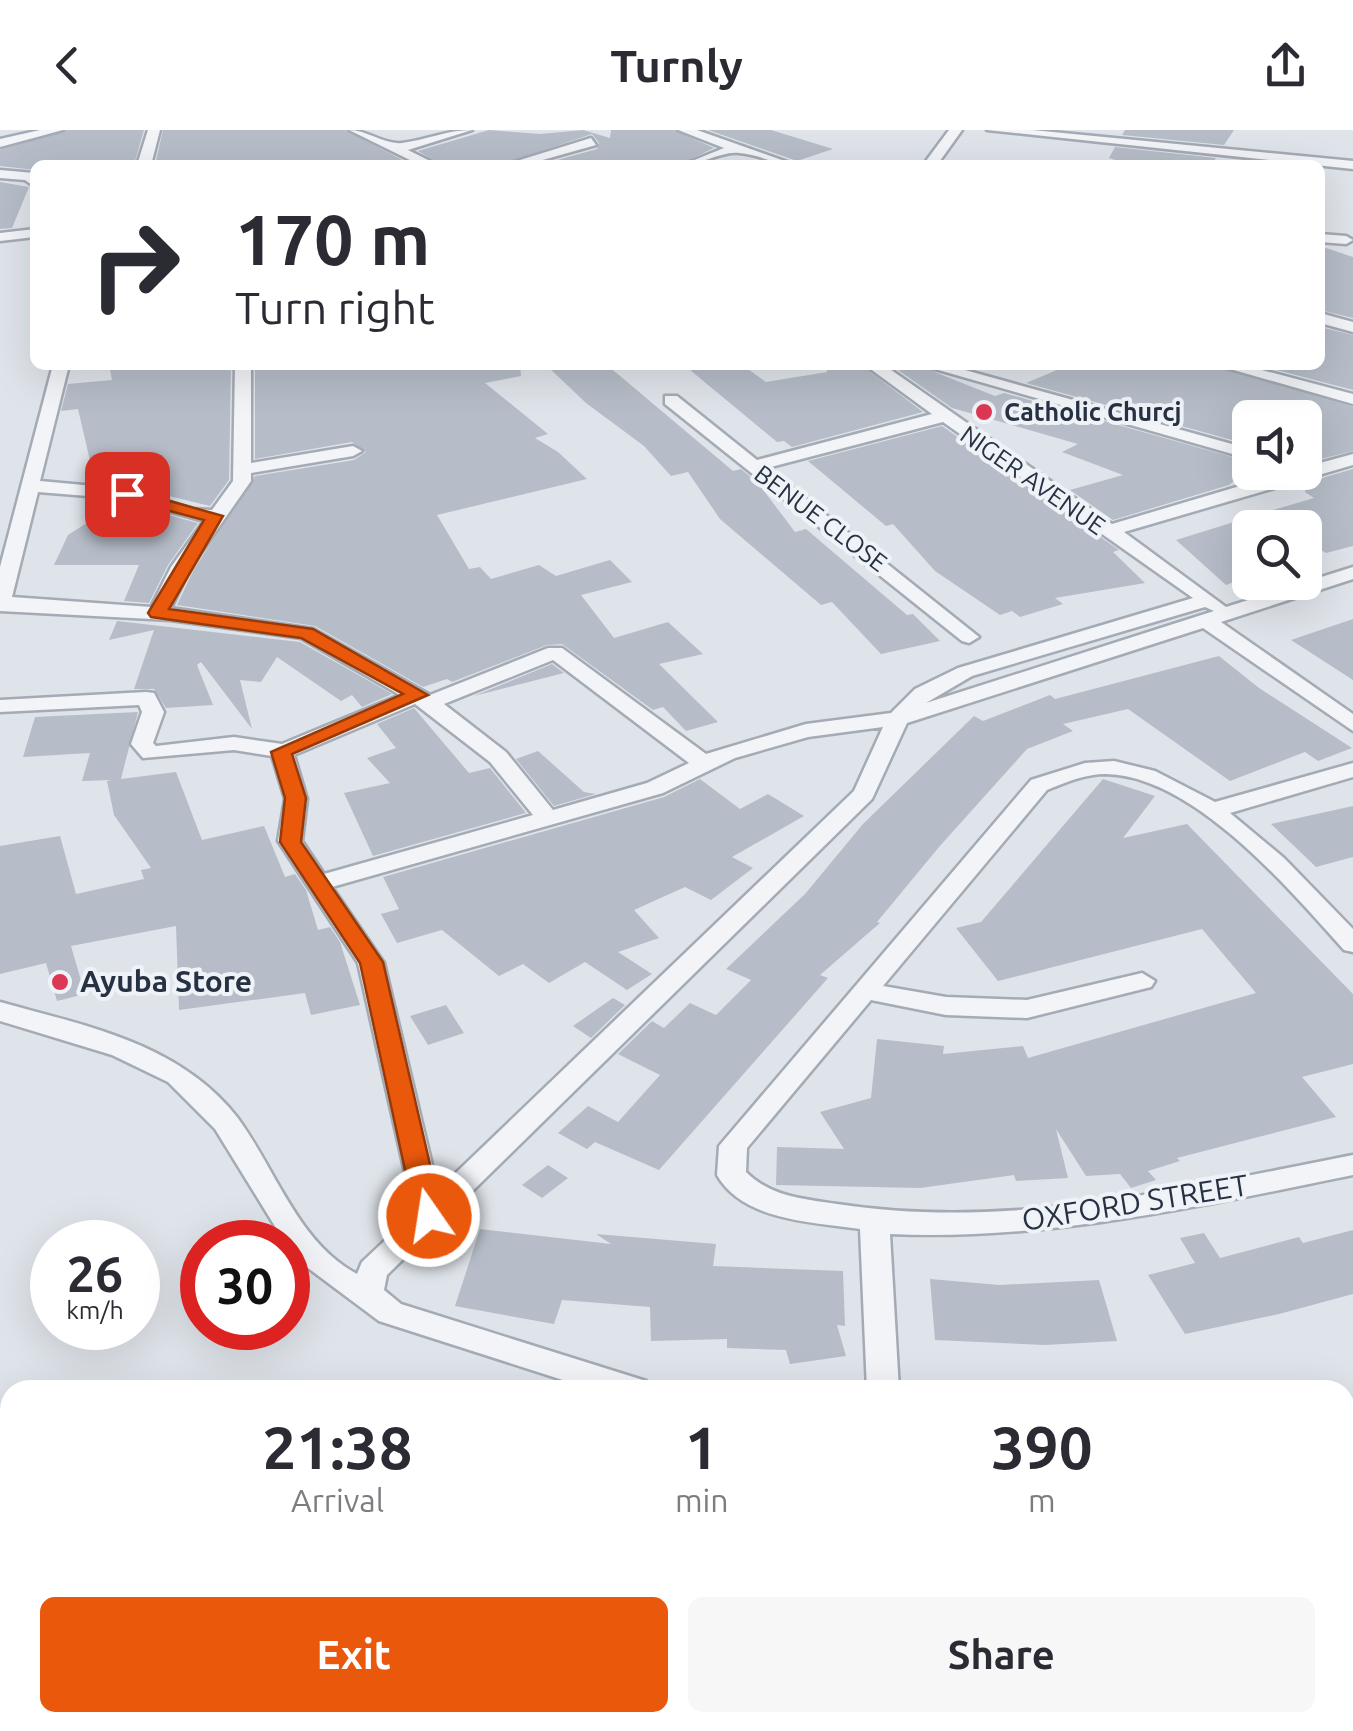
<!DOCTYPE html>
<style>
:root{--surface:#fff;--page:#f7f7f7;--text:#2b2b33;--muted:#7c7c81;--accent:#ea580c}
body{margin:0;font-family:Ubuntu,sans-serif;background:var(--page);color:var(--text);height:100vh;display:flex;flex-direction:column;font-size:38px;white-space:nowrap}
*{box-sizing:border-box;margin:0}
p{font-size:32px;color:var(--muted)}
.icon{flex:none;width:55px;height:55px;fill:none;stroke:currentColor;stroke-width:2;stroke-linecap:round;stroke-linejoin:round}
.map{position:relative;flex:1;overflow:hidden}
.details{position:absolute;left:0px;top:1250px;width:1355px;height:352px;display:flex;flex-direction:column;background:var(--surface);border-radius:30px 30px 0 0;box-shadow:0 10px 40px #0002}
.details>*{flex:none}
.top-card{position:absolute;left:30px;top:30px;width:1295px;height:210px;border-radius:15px;box-shadow:0 10px 40px #0002;background:#fff;color:var(--text);overflow:hidden}
.tools{position:absolute;left:1232px;top:270px;display:grid;gap:20px}
.tools a{display:grid;place-items:center;width:90px;height:90px;border-radius:15px;background:var(--surface);box-shadow:0 10px 40px #0002;font-size:50px}
.speed{position:absolute;left:30px;top:1090px;display:flex;gap:20px;font-size:50px;font-weight:700;text-align:center}
.speed>*{display:grid;place-content:center;width:130px;height:130px;border-radius:50%;background:var(--surface);box-shadow:0 10px 40px #0002;line-height:1}
.speed small{font-size:25px;font-weight:400}
.speed .limit{border:15px solid #d22;background:#fff;color:#111}
.pin{position:absolute;display:grid;place-items:center;width:85px;height:85px;color:#fff;margin:-42px;border-radius:20px;box-shadow:0 5px 15px #0006}
.me{position:absolute;width:110px;margin:-55px;rotate:347deg;stroke-linejoin:round;filter:drop-shadow(0 0 8px #0008)}
.turn{display:flex;align-items:center;gap:35px;height:210px;padding:0 40px;font-size:45px}
.turn .icon{width:130px;height:130px;stroke-width:2.5}
.turn b{display:block;font-size:70px;line-height:85px}
.eta{display:flex;justify-content:space-evenly;align-items:center;height:170px;text-align:center}
.eta b{font-size:60px;font-weight:700;line-height:70px}
.primary-button{display:flex;gap:20px;margin-top:auto;padding:20px 40px}
.primary-button a{flex:1;height:115px;border-radius:15px;background:var(--accent);color:#fff;font-size:40px;font-weight:700;line-height:115px;text-align:center}
.primary-button a+a{background:var(--page);color:var(--text)}
header{display:flex;justify-content:space-between;align-items:center;height:130px;padding:0 40px;background:var(--surface);font-size:45px;font-weight:700}
.map>svg:first-child{display:block}
</style>
<header><svg class="icon" aria-label="back" viewBox="0 0 24 24"><path d="M15 5l-7 7 7 7"/></svg>Turnly<svg class="icon" aria-label="share" viewBox="0 0 24 24"><path d="M12 15V3M7 8l5-5 5 5M5 13v7h14v-7"/></svg></header>
<div class="map">
<svg width="1353" height="1601" viewBox="0 0 1353 1601">
<rect width="100%" height="100%" fill="#dfe4ea"/>
<path fill="#b6bdc8" d="M67,0H144L134,35H35V40L0,36V20Z
M163,0H345L412,35H155Z
M489,0L540,4L583,0L610,8L611,0H674L714,18L678,35H539L597,19L599,13L592,4L500,35H441L418,21Z
M708,0H771L833,19L797,31Z
M1125,0H1234L1224,15L1122,5Z
M1115,17L1216,28L1212,35H1130L1109,28Z
M0,52L29,57L12,98L0,99Z
M1320,116L1353,127V188L1320,180Z
M1320,197L1353,205V260L1258,235H1320Z
M157,235H231L229,350L210,376L132,357L91,335L78,279L61,281L68,254L112,250L110,240Z
M255,235H520L521,246L485,253L548,304L535,308L558,322L587,349L437,385L469,439L480,437L491,449L539,435L556,446L610,430L632,452L581,465L614,508L668,492L703,524L659,534L718,592L686,601L663,577L653,580L562,514L547,515L452,552L447,549L423,557L315,496L177,475L194,439L255,346L354,330L366,322L352,312L255,329Z
M546,235H607L733,341L741,339L758,353L795,402L806,399L907,485L913,484L940,511L881,524L832,472L821,475L720,389L688,342L671,346L644,316L586,273Z
M684,235H742L766,252L827,242V235H861L923,282L792,317L784,311L777,312Z
M891,235H917L995,266L1004,263L1250,332V339L1229,355L1113,390L1070,360L1123,345L1062,322L1078,314L952,278Z
M1069,235H1212L1353,277V321L1305,333V288H1250V315L1026,253Z
M942,296L1119,420L1113,422L1145,453L1055,468L1063,474L1020,487L1012,481L1000,485L935,441L893,394L886,396L808,331Z
M1353,339V416L1326,423L1305,410V398H1285L1263,383L1314,368L1305,362V353Z
M120,372L198,393L168,435L149,473L124,471L139,435H54L68,405Z
M1250,387V446L1226,455L1176,410Z
M1353,489V550L1291,510Z
M117,491L300,512L392,564L362,577L352,565L341,571L277,527L261,552L240,550L252,599L201,532L197,535L213,575L166,578L154,559H134L154,500L109,510Z
M1219,526L1259,558L1352,618L1318,631L1305,622L1230,651L1128,579L1063,594L1073,601L1027,619L939,717L877,792L880,793L820,845L828,848L659,1040L595,1012L587,1019L558,1003L588,976L618,992L660,945L618,924L652,891L664,898L690,873L716,885L751,850L726,839L805,764L863,694L974,586L983,591L1050,565L1055,569Z
M552,534L564,543L474,566Z
M414,578L469,643L490,638L526,683L373,726L344,663L390,653L367,628L396,618L377,594Z
M138,582L121,649L176,642L202,710L264,696L285,747L295,744L306,760L318,800L330,797L340,812L360,875L311,885L305,863L179,880L176,796L71,816L85,864L57,871L46,833L0,844V716L60,706L76,764L144,749L141,740L151,738L114,685L107,651L111,650L82,651L90,623L23,627L35,587Z
M538,621L584,662L596,664L554,676L516,629Z
M700,649L740,679L768,664L804,686L732,727L753,738L711,770L685,757L634,780L659,808L618,822L652,844L627,860L585,832L549,853L523,834L499,846L442,800L397,813L381,784L399,779L383,747L664,667Z
M1103,649L1155,666L1123,708L1187,694L1353,864V934L1302,947L1336,987L1177,1028L1180,1031L1148,1041L1156,1050L1131,1058L1120,1044L1086,1046L1056,999L1068,1048L1016,1051L1014,1045L920,1058L776,1055L777,1017L844,1019L820,982L871,968L877,909L944,916L943,924L1023,916L1028,928L1256,863L1202,799L998,851L956,798L981,792Z
M1353,676V727L1316,737L1271,694Z
M613,868L625,875L591,908L573,896Z
M446,875L464,903L428,915L410,886Z
M548,1035L568,1048L542,1068L522,1055Z
M480,1099L611,1114L596,1104L716,1114L713,1136L843,1141L845,1196L837,1195L846,1226L790,1234L786,1220L727,1218V1209L651,1211L650,1177L562,1170L554,1194L455,1176Z
M1353,1100V1164L1279,1184L1185,1204L1148,1145L1195,1133L1180,1108L1204,1103L1220,1128L1299,1107L1303,1113Z
M930,1149L1000,1155L1099,1150L1117,1211L1045,1215L935,1210Z"/>
<g fill="none" stroke-linecap="round" stroke-linejoin="round">
<defs>
<path id="street" d="M40,0H63L0,17V9Z
M148,0H160L151,35H137Z
M349,0C367,0 385,15 402,13C426,10 447,0 472,0L408,20L438,35H420Z
M678,0H697L796,35C775,35 758,24 739,23C721,21 702,35 682,35L724,18Z
M949,0H962L937,35H923Z
M987,0H1032L1353,31V39Z
M591,8L596,15L525,35H504Z
M0,40L34,43L35,57L25,50L0,48Z
M35,99V107L0,111V103Z
M1320,104L1346,106L1353,110L1346,114L1320,112Z
M1320,183L1353,192V202L1320,193Z
M53,235H69L40,351L127,359L193,379L212,380L233,351L235,235H251V333L353,316L362,321L353,326L251,343V351L191,437L171,478L313,499L430,565L548,518H562L706,624L806,594L891,583L915,559L958,538L1193,468L943,292L767,338L979,507L969,513L962,511L665,274V266H677L757,330L932,284L865,235H884L1112,394L1287,342H1305V337L1353,324V335L1124,402L1226,477L1353,437V449L1221,492L1353,584V601L1203,498L907,593L872,669L387,1145L384,1160L401,1174L646,1251L651,1260H594L379,1191L304,1135L284,1111L215,999L168,952L112,925L0,891V872C86,896 179,913 237,987C275,1038 298,1113 357,1144L362,1132L414,1083L358,833L278,711L285,669L272,626L234,620L143,628L131,614L142,582L139,575L0,582V570L146,562L154,563L164,582L153,613L156,616L234,607L282,614L400,565L301,508L170,490L0,481V437ZM38,362L125,369L204,391L171,437L151,477L12,467ZM1205,477L1214,481L926,573L972,546ZM553,530L689,633L647,653L553,680L506,622L444,574ZM415,574L490,632L533,685L324,744L302,711L307,669L294,625ZM883,597L854,661L438,1060L384,833L332,757L663,663L735,628L808,607Z
M921,235H947L1250,319V329Z
M1216,235H1243L1353,264V274Z
M1114,631L1155,641L1215,672L1353,633V647L1230,683L1284,728L1353,799V822L1344,820C1289,759 1194,646 1106,644C1085,644 1066,652 1047,660L883,856L946,867L1027,870L1142,843L1155,851L1151,857L1027,888L946,885L871,870L747,1018L746,1042C771,1067 804,1069 837,1074C1012,1101 1182,1058 1353,1025V1045C1199,1076 1048,1111 890,1104L899,1260H867L860,1099C814,1092 743,1091 717,1045L719,1016L1031,650L1085,633Z
M1001,1592H1038L1042,1601H1004Z"/>
</defs>
<use href="#street" stroke="#a4abb5" stroke-width="5"/>
<use href="#street" fill="#f2f4f8" fill-rule="evenodd"/>
</g>
<path fill="#ea580c" stroke="#983908" stroke-width="2.5" d="M127,359L223,386L169,479L313,499L428,565L292,624L306,668L301,712L383,832L442,1086L438,1094H419L415,1086L360,833L280,712L285,668L271,622L403,564L301,508L151,487L148,483L204,390L121,368V361Z"/>
<g fill="#dc3755" stroke="#eff3f7" stroke-width="4">
<circle cx="984" cy="282" r="10"/>
<circle cx="60" cy="852" r="10"/>
</g>
<g text-anchor="middle" stroke-width="8" stroke-linejoin="round" paint-order="stroke">
<g font-size="25" font-weight="bold" fill="#263243" stroke="#eff3f7" text-anchor="start">
<text x="1004" y="291">Catholic Churcj</text>
</g>
<g font-size="25" fill="#263243" stroke="#eff3f7">
<text transform="translate(1033 350) rotate(35)" y="9">NIGER AVENUE</text>
<text transform="translate(821 388) rotate(37)" y="9">BENUE CLOSE</text>
</g>
<g font-size="30" font-weight="bold" fill="#263243" stroke="#eff3f7" text-anchor="start">
<text x="80" y="862">Ayuba Store</text>
</g>
<g font-size="30" fill="#263243" stroke="#eff3f7">
<text transform="translate(1135 1073) rotate(-9)" y="10">OXFORD STREET</text>
</g>
</g>
</svg>
<div class="tools">
<a><svg class="icon" aria-label="sound" viewBox="0 0 24 24"><path d="M4 9h4l5-4v14l-5-4H4zM17 9q2 3 0 6"/></svg></a>
<a><svg class="icon" aria-label="search" viewBox="0 0 24 24"><circle cx="10" cy="10" r="6"/><path d="M15 15l6 6"/></svg></a>
</div>
<div class="speed"><div>26<small>km/h</small></div><div class="limit">30</div></div>
<div class="pin" style="left:127px;top:364px;background:#d93025"><svg class="icon" aria-label="arrive" viewBox="0 0 24 24"><path d="M6 21V4h12l-3 4 3 4H6"/></svg></div>
<svg class="me" style="left:429px;top:1086px" viewBox="-20 -20 40 40"><circle r="17" fill="#ea580c" stroke="#fff" stroke-width="3"/><path d="M0-11L8 9 0 5-8 9z" fill="#fff"/></svg>
<div class="top-card">
<div class="turn"><svg class="icon" aria-label="right" viewBox="0 0 24 24"><path d="M7 20v-9h11M14 6l5 5-5 5"/></svg><div><b>170 m</b>Turn right</div></div>
</div>
<section class="details">
<div class="eta">
<div><b>21:38</b><p>Arrival</p></div>
<div><b>1</b><p>min</p></div>
<div><b>390</b><p>m</p></div>
</div>
<div class="primary-button"><a>Exit</a><a>Share</a></div>
</section>
</div>
